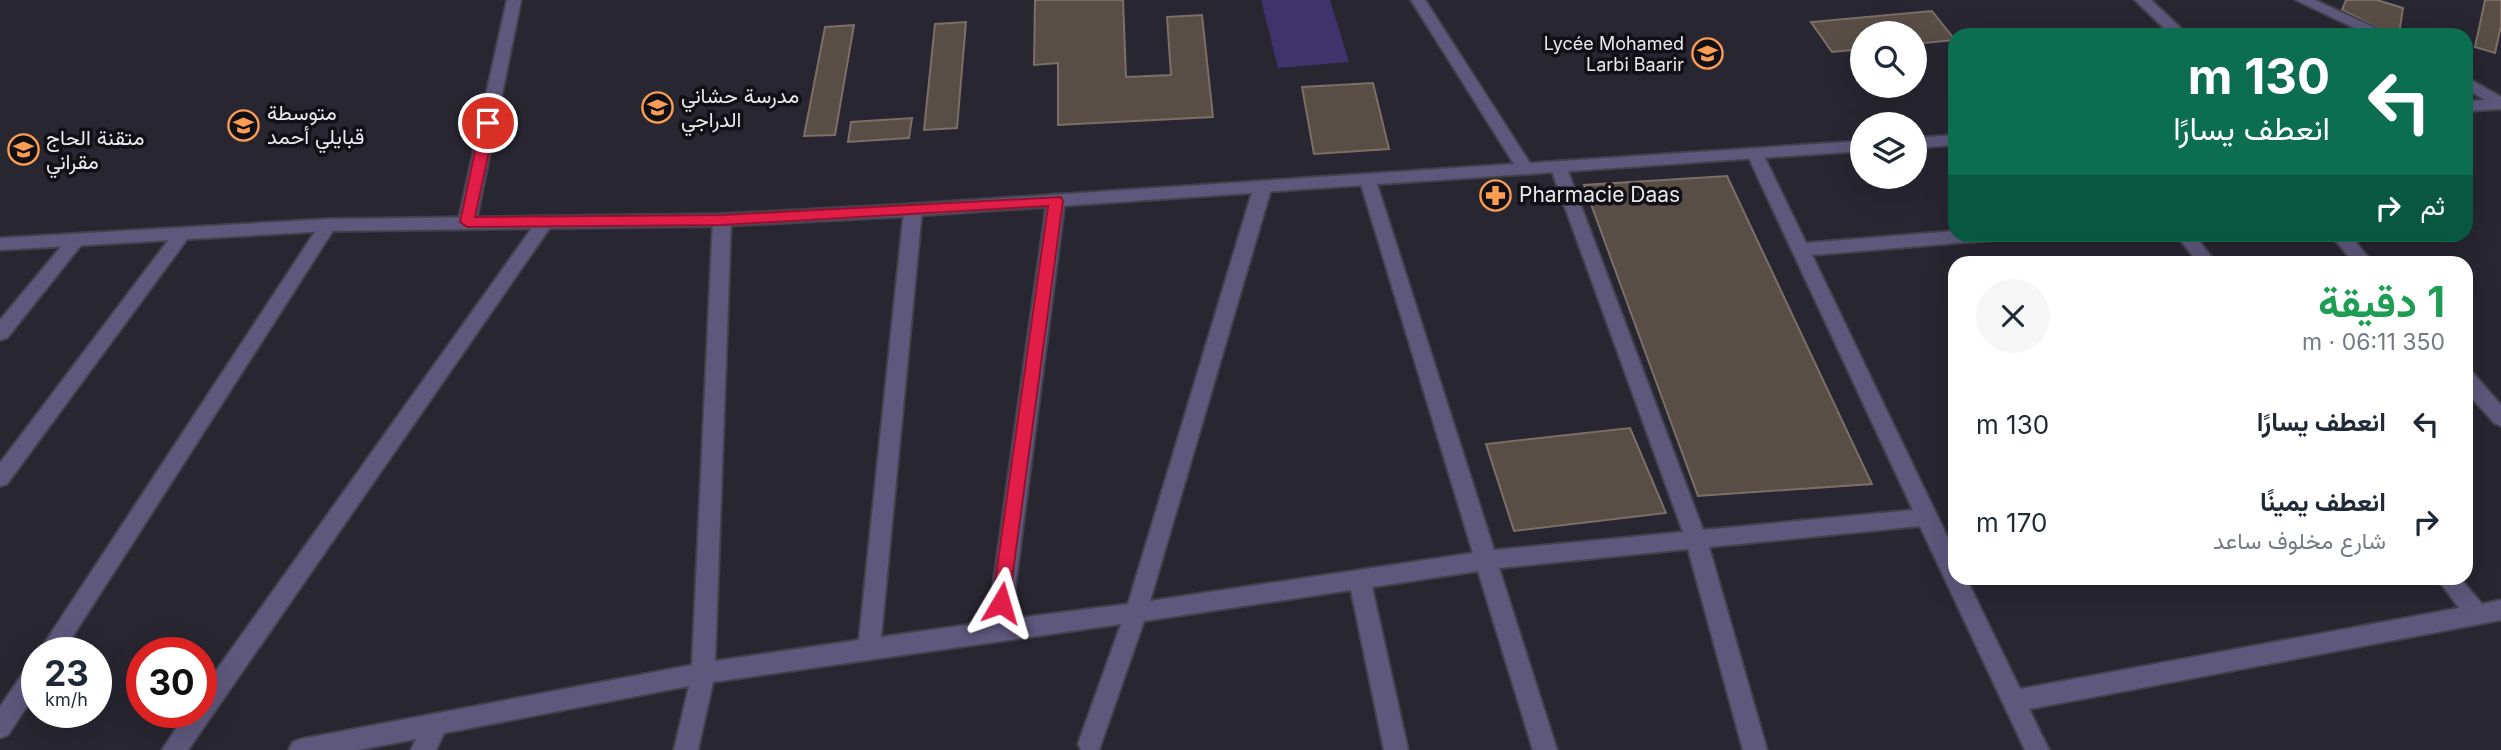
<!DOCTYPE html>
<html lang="ar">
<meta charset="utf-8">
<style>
:root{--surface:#fff;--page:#f6f6f7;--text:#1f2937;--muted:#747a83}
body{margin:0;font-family:Inter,Vazirmatn,sans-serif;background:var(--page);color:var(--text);direction:rtl;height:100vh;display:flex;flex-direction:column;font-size:26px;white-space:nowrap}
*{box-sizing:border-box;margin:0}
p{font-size:23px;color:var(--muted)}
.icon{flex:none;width:38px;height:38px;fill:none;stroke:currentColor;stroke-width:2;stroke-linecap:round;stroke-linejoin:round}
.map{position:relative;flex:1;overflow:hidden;direction:ltr}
.details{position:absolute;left:1948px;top:256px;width:525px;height:329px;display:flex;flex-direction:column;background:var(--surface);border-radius:21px;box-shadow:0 7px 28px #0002;direction:rtl}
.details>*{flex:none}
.top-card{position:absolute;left:1948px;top:28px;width:525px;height:214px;border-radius:21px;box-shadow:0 7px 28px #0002;direction:rtl;background:#0b6e4f;color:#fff;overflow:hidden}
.buttons{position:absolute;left:1850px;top:21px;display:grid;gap:14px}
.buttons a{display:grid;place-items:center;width:77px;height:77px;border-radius:50%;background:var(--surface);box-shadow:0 7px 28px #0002;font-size:35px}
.speed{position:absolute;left:21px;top:637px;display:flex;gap:14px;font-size:35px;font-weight:700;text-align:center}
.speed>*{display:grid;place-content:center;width:91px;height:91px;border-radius:50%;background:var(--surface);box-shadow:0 7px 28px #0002;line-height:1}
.speed small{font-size:18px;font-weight:400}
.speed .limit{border:10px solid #d22;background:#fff;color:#111}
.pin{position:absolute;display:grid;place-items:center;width:60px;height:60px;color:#fff;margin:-30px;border:4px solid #fff;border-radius:50%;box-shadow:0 2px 7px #0007}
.me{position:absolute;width:77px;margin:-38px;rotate:7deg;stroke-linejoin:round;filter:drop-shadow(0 0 5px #0008)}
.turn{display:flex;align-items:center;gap:24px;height:147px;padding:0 28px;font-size:32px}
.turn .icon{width:91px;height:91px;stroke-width:2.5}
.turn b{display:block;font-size:49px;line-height:60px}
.then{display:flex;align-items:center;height:66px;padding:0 28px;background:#0003;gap:14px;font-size:26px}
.round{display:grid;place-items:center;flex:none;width:74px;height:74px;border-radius:37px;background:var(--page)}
.head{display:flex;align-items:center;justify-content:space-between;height:119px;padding:0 28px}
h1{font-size:42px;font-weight:700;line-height:52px;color:#1e9e55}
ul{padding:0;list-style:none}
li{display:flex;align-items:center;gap:21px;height:98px;padding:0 28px}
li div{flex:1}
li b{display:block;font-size:26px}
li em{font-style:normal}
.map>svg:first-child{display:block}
</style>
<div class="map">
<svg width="2501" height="750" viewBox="0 0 2501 750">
<rect width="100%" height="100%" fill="#272631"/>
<path fill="#3e336b" d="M1261,0H1330L1349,62L1278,68Z"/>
<path fill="#594e46" stroke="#7b6f67" stroke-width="2" d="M1035,0H1123L1126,77L1171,75L1167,17L1202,15L1213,117L1058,125V63L1034,65Z
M2346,0H2377L2403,8L2399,35H2392L2342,10Z
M2485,0H2501V26L2495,53L2475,47Z
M1932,11L1955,40L1914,44V33H1862V49L1832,52L1811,22Z
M966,22L957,128L924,130L935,24Z
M854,25L835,135L804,136L825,27Z
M1373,83L1389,149L1314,154L1302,87Z
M912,118L909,138L848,142L851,122Z
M1727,176L1872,484L1698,496L1584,185Z
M1630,428L1666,513L1514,531L1486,444Z"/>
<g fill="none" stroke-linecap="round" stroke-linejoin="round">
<defs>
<path id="minor" d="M507,0H521L476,222L467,228L458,222Z
M1411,0H1425L1533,168L1531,172H1519Z
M2135,0H2151L2188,35H2171Z
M2296,0H2315L2390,35H2369Z
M2466,77L2501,97V109L2466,89Z
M1755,149L1763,154L1806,243L1955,231V234H2001L1993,240L1812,255L1955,553V578H1966L2020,689L2459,608L2437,578H2460L2482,604L2501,600V620L2029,709L2049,750H2025L1920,526L1709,547L1767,750H1743L1688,549L1499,568L1557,750H1533L1478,571L1372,587L1408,750H1384L1351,590L1144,621L1099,750H1081L1078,744L1121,624L713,682L698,750H674L689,686L444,733L436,750H411L416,739L358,750H289L293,742L301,739L692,665L713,220L722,214L731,220L715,661L859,640L904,210L913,204L922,210L881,637L988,622L1047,200L1056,194L1065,200L1011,619L1128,604L1253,189L1262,183L1271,189L1150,601L1473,553L1360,181L1368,175L1376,181L1494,550L1683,532L1550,166L1558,161L1566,166L1703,530L1913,510L1747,154Z
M545,216L554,222L551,226L188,750H162L187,712H201V692L539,218Z
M328,219L334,221L337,225L334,229L62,653H38L322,221Z
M182,228L188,230L191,234L188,238L7,484L0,486V463L176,230Z
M76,234L85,240L82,244L7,338L0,340V320L70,236Z
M2176,234H2194L2215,262H2197Z
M2330,234H2349L2372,262H2353Z
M2466,371L2473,373L2501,405V426L2494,423L2466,391Z
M37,661V691L8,735L0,738V707L29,664Z"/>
<path id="tertiary" d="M2501,99V109L2466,111V101Z
M1955,135V145L1914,148V138Z
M1862,141V151L913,216L722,226L328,231L0,250V238L328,219L722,214L913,204Z"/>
</defs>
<use href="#minor" stroke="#42414c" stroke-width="4"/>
<use href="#tertiary" stroke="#42414c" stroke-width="4"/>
<use href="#minor" fill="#5d587c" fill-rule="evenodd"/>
<use href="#tertiary" fill="#5d587c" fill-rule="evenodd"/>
</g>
<path fill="#e11d48" stroke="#92132f" stroke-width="2" d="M488,119L495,123L475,217L722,215L1061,197L1063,201L1008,609H995L992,603L1048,206L722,225L467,227L460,222L481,123Z"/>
<defs>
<symbol id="school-ring" viewBox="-11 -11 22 22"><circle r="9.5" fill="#101015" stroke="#fc9d53" stroke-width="1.5"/><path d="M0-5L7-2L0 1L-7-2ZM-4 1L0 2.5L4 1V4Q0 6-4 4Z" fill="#fc9d53"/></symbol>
<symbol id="pharmacy-ring" viewBox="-11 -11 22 22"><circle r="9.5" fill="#101015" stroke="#fc9d53" stroke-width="1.5"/><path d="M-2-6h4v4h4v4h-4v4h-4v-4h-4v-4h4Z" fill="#fc9d53"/></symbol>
</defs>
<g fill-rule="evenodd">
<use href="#school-ring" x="1690" y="36" width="35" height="35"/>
<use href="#school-ring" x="640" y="90" width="35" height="35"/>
<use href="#school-ring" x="226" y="108" width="35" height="35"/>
<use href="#school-ring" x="6" y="132" width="35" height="35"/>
<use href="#pharmacy-ring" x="1478" y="178" width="35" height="35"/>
</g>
<g text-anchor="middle" stroke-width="7" stroke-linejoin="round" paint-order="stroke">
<g font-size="18" fill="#eae9f0" stroke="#101015" text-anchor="end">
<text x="1684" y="50">Lycée Mohamed<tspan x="1684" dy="21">Larbi Baarir</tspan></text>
</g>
<g font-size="21" fill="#eae9f0" stroke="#101015" text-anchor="start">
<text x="681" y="103">مدرسة حشاني<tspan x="681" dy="24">الدراجي</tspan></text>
<text x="267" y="120">متوسطة<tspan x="267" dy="24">قبايلي أحمد</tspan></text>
<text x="46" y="145">متقنة الحاج<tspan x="46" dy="24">مقراني</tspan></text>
<text x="1519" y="202">Pharmacie Daas</text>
</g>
</g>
</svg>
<div class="buttons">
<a><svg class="icon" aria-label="search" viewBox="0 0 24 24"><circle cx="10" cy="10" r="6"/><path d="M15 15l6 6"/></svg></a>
<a><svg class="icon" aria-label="layers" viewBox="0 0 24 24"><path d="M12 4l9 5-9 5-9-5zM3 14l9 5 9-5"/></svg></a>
</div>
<div class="speed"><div>23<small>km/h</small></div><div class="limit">30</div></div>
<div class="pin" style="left:488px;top:123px;background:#d93025"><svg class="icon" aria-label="arrive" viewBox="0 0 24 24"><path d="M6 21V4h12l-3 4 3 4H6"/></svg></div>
<svg class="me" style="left:1001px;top:603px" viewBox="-20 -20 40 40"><path d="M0-17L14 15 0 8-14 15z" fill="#e11d48" stroke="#fff" stroke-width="4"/></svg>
<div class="top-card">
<div class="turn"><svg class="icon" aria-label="left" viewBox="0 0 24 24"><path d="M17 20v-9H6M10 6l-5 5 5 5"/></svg><div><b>130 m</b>انعطف يسارًا</div></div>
<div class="then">ثم<svg class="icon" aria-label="right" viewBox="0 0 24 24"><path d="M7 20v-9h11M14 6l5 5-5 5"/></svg></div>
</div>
<section class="details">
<div class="head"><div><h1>1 دقيقة</h1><p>350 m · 06:11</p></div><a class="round"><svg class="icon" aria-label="close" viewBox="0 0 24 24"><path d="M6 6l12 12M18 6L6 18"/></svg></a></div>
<ul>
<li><svg class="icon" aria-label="left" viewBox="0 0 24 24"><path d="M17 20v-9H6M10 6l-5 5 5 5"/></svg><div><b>انعطف يسارًا</b></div><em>130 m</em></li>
<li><svg class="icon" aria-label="right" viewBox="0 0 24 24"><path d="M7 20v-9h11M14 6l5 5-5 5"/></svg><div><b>انعطف يمينًا</b><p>شارع مخلوف ساعد</p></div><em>170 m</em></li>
</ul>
</section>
</div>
